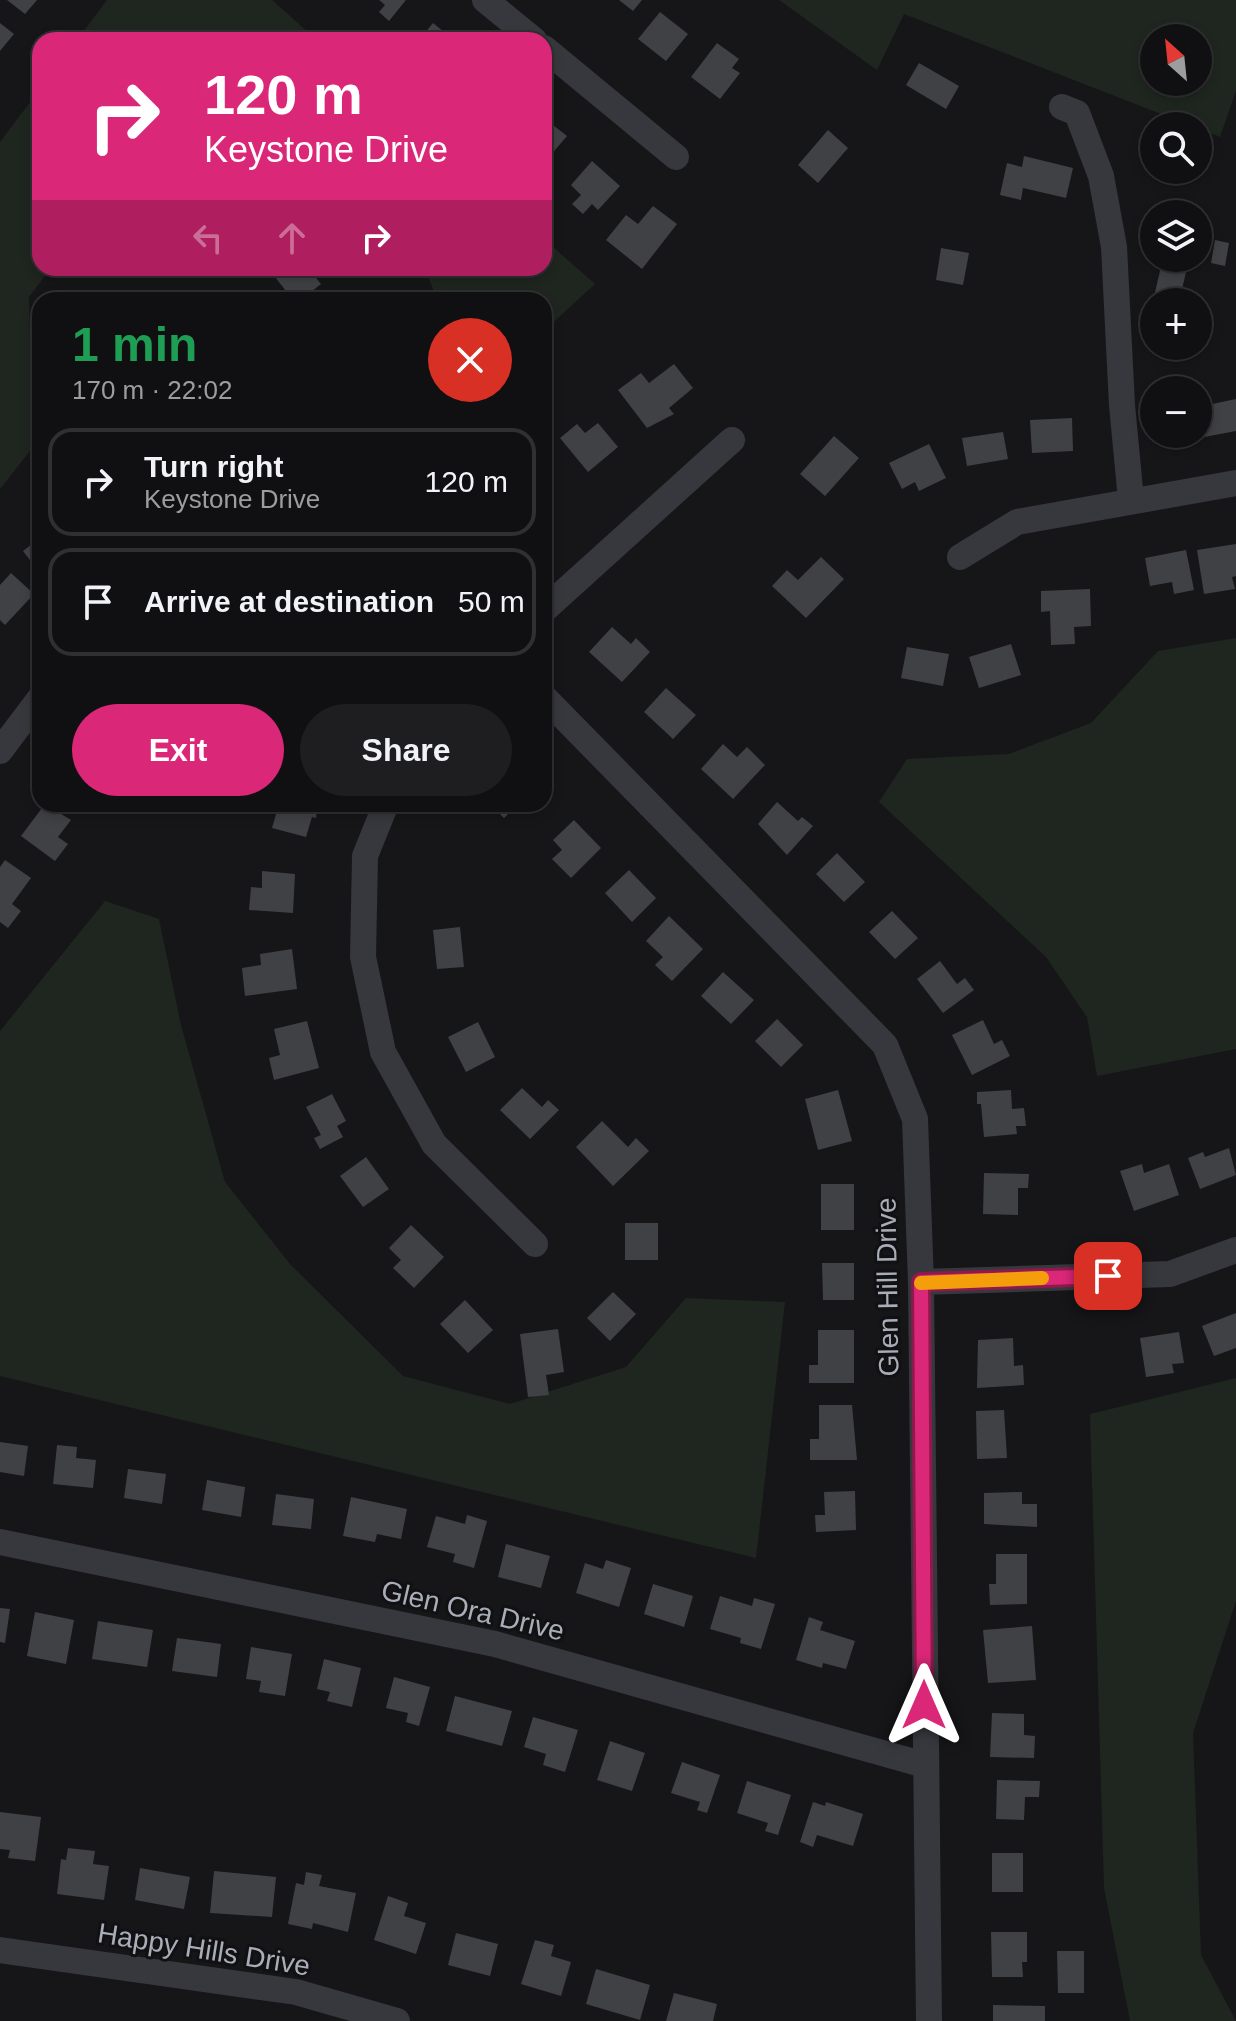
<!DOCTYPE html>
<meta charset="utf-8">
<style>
:root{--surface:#101012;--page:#1e1e20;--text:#f1f3f6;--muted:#9c9d9f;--line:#303032;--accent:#db2777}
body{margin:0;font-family:Helvetica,sans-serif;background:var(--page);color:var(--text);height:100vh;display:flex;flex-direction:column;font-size:30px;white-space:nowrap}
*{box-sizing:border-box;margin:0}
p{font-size:26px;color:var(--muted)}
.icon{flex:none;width:44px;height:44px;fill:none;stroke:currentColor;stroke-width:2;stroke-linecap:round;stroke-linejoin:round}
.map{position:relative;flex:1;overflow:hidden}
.panel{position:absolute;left:32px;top:292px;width:520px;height:520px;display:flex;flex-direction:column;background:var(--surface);border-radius:24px;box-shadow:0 4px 12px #0003,0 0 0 2px var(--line)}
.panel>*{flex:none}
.guide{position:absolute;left:32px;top:32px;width:520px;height:244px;border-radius:24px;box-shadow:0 4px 12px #0003,0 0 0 2px var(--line);background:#db2777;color:#fff;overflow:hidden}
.needle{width:52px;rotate:333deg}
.fabs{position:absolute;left:1140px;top:24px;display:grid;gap:16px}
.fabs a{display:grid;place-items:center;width:72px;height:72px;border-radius:50%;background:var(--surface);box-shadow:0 4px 12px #0003,0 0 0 2px var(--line);font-size:40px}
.pin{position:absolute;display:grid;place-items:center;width:68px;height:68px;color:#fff;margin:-34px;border-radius:16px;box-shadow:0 4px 12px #0006}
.me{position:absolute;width:88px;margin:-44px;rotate:0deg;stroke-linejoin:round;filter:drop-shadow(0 0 6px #0008)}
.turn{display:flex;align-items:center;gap:28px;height:168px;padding:0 40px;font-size:36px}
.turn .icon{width:104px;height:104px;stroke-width:2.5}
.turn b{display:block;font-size:56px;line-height:68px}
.lanes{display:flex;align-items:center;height:76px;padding:0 40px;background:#0003;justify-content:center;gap:40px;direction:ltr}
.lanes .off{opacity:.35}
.round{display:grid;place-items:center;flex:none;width:84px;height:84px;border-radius:42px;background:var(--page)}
.headline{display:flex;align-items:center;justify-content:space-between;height:136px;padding:0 40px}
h1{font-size:48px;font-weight:700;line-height:60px;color:#1e9e55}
.action{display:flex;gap:16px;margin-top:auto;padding:16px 40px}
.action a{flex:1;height:92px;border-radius:48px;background:var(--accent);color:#fff;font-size:32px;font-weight:700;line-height:92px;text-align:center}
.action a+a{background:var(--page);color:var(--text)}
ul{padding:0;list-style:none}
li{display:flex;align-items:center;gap:24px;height:108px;margin:0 16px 12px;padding:0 24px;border:4px solid var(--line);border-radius:24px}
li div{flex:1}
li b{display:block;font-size:30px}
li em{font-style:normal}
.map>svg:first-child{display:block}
</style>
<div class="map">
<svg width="1236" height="2021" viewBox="0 0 1236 2021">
<rect width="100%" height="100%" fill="#161618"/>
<path fill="#1e261f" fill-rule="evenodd" d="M107,0H272L317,40H77Z
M779,0H1236V91L1220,137L904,14L877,70ZM1198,38V82H1154V38Z
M40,89V268H51L29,297L33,447L0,489V142Z
M544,239L595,284L544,331V300H437L425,268H544Z
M1236,638V1049L1097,1076L1087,1017L1046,957L879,802L907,759L1009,754L1091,723L1158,651Z
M105,901L159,919L181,1025L225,1182L290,1264L403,1376L510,1404L626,1367L686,1298L785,1302L756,1558L0,1376V1031Z
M1236,1378V1601L1193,1733L1201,1955L1236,2021H1130L1104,1888L1090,1414Z"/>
<path fill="#404145" d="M7,0H37L25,14Z
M379,0H406L389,21L379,12L385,5Z
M619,0H642L633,11Z
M660,12L688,34L666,61L638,39Z
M0,23L14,34L0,51Z
M433,23L454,40H419Z
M717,43L739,59L732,68L740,73L720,99L691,77Z
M919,63L959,86L946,109L906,85Z
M544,118L567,136L544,163Z
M828,130L848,148L818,183L798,165Z
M1024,156L1073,168L1066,198L1023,188L1021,200L1000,195L1007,163L1022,167Z
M592,161L620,186L598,210L592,204L583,214L572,204L581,195L571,185Z
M653,206L677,224L642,269L606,240L626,215L638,224Z
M1215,240L1229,243L1225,266L1211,263Z
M941,248L969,253L963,285L936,280Z
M1162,262L1187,268L1179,302L1153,301Z
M268,268H308L321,284L301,300H293Z
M674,364L693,388L669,408L674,414L647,428L618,390L641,373L649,383Z
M1236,399V431L1199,438L1198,407Z
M1072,418L1073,451L1032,453L1030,420Z
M598,423L618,447L588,472L560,438L577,424L585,433Z
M1003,432L1008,459L967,466L962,438Z
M834,436L859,458L825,496L800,474Z
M929,444L946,478L919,491L915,482L902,489L889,463Z
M40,538V573L23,551Z
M1236,544V576L1232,577L1235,589L1204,594L1197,550Z
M1186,550L1194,590L1174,594L1172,582L1150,586L1145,558Z
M821,557L844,579L806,618L772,586L787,570L798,580Z
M11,573L34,594L5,625L0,620V585Z
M1090,589L1091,626L1074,627L1075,644L1051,645L1050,611L1041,612V591Z
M612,627L631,644L636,638L650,652L622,682L589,652Z
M1011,644L1021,675L979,688L969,657Z
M907,647L949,654L943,686L901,678Z
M666,688L696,715L673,739L644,712Z
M723,744L737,757L747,747L765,765L733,799L701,769Z
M777,802L798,821L802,817L813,826L787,855L758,824Z
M45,804L71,820L58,837L68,844L55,861L21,836Z
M279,804H317L316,818L312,817L306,837L272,828Z
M490,804H518L504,818Z
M574,820L601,848L571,878L552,859L562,850L553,840Z
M837,853L865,882L844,902L816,874Z
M5,860L31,878L12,904L21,911L8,928L0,922V867Z
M629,870L656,898L632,922L605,893Z
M262,871L295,874L293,913L249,910L251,887L262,888Z
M892,911L918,938L895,959L869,932Z
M669,916L703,949L672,981L655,965L663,957L646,941Z
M460,927L464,967L437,969L433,930Z
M292,949L297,989L245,996L242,968L261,965L260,954Z
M940,961L957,984L965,978L974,990L943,1013L917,979Z
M723,972L754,1000L731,1024L701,996Z
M777,1019L803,1045L781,1067L755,1041Z
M983,1020L994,1044L1002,1040L1010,1056L972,1075L952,1035Z
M307,1021L319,1068L274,1080L269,1058L280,1055L274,1029Z
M478,1022L495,1057L466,1072L448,1037Z
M522,1088L542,1107L548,1100L559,1110L530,1139L500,1110Z
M838,1090L852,1141L818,1150L805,1099Z
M1011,1090L1012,1109L1024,1108L1026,1126H1016L1017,1134L984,1137L981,1104H977V1092Z
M332,1094L346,1121L337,1126L343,1137L320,1149L314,1138L321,1135L306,1107Z
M602,1121L628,1147L636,1138L649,1151L613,1186L576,1147Z
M1229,1148L1236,1175L1200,1189L1188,1158L1203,1152L1205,1157Z
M366,1157L389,1189L363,1207L340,1176Z
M1142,1164L1144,1173L1169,1164L1179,1195L1134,1211L1120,1171Z
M984,1173L1029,1174L1028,1188H1018V1215L983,1214Z
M821,1184H854V1230H821Z
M625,1223H658V1260H625Z
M411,1225L444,1257L414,1288L393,1268L401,1260L389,1248Z
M822,1263H854V1300H823Z
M613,1292L636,1314L610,1341L587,1318Z
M465,1300L493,1330L468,1353L440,1324Z
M1236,1313V1348L1214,1356L1202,1326Z
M558,1329L564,1372L546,1375L549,1395L528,1397L520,1334Z
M818,1330H854V1383H809V1365H818Z
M1179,1332L1184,1363L1172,1364L1174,1373L1146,1377L1140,1338Z
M1013,1338L1014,1366L1023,1365L1024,1385L977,1388L978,1340Z
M819,1405H852L857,1460H810V1439H819Z
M1004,1410L1007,1458L977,1459L976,1411Z
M0,1442L28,1446L24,1476L0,1472Z
M57,1445L77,1447L76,1458L96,1460L93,1488L53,1484Z
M128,1469L166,1474L162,1504L124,1498Z
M207,1480L245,1487L241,1517L202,1510Z
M855,1491L856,1530L816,1532L815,1515H825L824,1492Z
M1022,1492V1504H1037V1527L984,1524V1493Z
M276,1494L314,1499L311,1529L272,1525Z
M351,1497L407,1509L401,1539L377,1534L375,1542L343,1536Z
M467,1515L487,1521L474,1568L453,1562L455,1554L427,1547L436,1516L465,1524Z
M506,1544L550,1556L541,1588L498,1577Z
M996,1554H1027V1604L990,1605L989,1584H996Z
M606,1560L631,1568L619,1607L576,1593L585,1563L603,1569Z
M653,1584L693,1596L684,1627L644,1614Z
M720,1596L752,1606L754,1598L775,1604L761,1649L740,1643L741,1638L710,1629Z
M0,1608L10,1609L5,1643L0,1642Z
M35,1612L74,1620L66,1664L27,1656Z
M809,1617L823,1622L820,1630L855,1641L846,1669L823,1663L822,1668L796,1660Z
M98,1621L153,1630L147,1667L92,1659Z
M1032,1626L1036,1680L988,1683L983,1630Z
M177,1638L221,1644L217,1677L172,1671Z
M251,1647L292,1654L285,1696L259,1692L261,1681L246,1679Z
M324,1659L361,1668L352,1707L327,1701L330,1692L317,1689Z
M394,1677L430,1687L419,1726L406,1722L408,1713L386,1708Z
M455,1696L512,1711L502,1746L446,1731Z
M992,1713L1024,1714V1735L1035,1736L1034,1758L990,1757Z
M533,1717L578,1730L565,1772L543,1765L546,1754L524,1747Z
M610,1741L645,1753L632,1791L597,1780Z
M682,1762L720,1775L707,1813L697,1810L700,1802L671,1793Z
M997,1780L1040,1781L1039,1797H1025L1024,1820L996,1819Z
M747,1781L791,1795L778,1835L765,1831L768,1823L737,1813Z
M813,1802L825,1806L826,1802L863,1814L853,1846L817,1835L813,1847L800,1842Z
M0,1812L41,1817L35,1861L8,1858L10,1850L0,1849Z
M68,1848L95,1851L93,1864L109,1866L104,1900L57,1894L61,1859L66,1860Z
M992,1853H1023V1892H992Z
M140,1868L190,1877L184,1909L135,1900Z
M214,1871L276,1877L272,1917L210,1913Z
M306,1872L322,1875L319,1886L356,1893L348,1932L313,1923L312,1929L288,1924L296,1883L304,1885Z
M388,1896L408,1903L404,1916L426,1923L416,1954L374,1940Z
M991,1932H1027V1962H1022L1023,1977H992Z
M456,1933L498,1944L490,1976L448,1965Z
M535,1940L554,1945L551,1956L571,1962L561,1996L521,1984Z
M1057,1951H1084V1993H1058Z
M596,1969L650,1985L640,2020L586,2004Z
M674,1993L717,2004L713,2021H666Z
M993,2005L1045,2006V2021H993Z"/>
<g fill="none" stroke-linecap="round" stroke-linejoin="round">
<path stroke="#37383d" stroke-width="26" d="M485,0L534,40
M544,48L676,157
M1062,107L1077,113L1101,176L1114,247L1122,405L1131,500
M960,557L1017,522L1236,483
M544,610L732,440
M544,697L885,1045L915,1119L921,1282L929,2021
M0,751L40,698
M386,804L365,856L363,957L383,1052L434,1144L535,1244
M921,1282L1170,1274L1236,1250
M0,1542L495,1644L925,1765
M0,1950L296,1992L397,2021"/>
</g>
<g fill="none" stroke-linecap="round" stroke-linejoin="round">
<defs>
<path id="route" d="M924,1705L921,1282L1108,1276"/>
</defs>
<use href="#route" stroke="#8e194d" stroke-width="20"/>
<use href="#route" stroke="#db2777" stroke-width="14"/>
<path stroke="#f59e0b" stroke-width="14" d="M921,1283L1042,1278"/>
</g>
<g text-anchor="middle" stroke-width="6" stroke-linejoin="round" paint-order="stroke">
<g font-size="28" fill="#a8adb8" stroke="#111113">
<text transform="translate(887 1287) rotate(-91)" y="10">Glen Hill Drive</text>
<text transform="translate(473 1610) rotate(13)" y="10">Glen Ora Drive</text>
<text transform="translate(204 1949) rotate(9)" y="10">Happy Hills Drive</text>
</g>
</g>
</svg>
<div class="fabs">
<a><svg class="needle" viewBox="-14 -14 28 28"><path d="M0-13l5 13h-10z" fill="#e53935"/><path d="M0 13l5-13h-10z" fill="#9c9d9f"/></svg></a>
<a><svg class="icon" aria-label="search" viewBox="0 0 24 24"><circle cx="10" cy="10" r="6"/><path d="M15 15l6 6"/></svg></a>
<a><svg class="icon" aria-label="layers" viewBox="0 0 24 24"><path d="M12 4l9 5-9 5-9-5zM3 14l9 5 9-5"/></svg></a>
<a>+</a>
<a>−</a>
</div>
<div class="pin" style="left:1108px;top:1276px;background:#d93025"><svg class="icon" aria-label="arrive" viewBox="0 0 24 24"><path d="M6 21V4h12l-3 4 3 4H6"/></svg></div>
<svg class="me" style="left:924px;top:1705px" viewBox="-20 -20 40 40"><path d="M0-17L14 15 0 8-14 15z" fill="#db2777" stroke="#fff" stroke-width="4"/></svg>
<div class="guide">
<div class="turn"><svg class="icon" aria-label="right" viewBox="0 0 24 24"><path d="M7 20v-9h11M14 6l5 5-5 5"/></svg><div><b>120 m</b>Keystone Drive</div></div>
<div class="lanes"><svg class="icon off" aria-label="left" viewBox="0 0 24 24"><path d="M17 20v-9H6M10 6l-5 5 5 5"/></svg><svg class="icon off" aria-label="ahead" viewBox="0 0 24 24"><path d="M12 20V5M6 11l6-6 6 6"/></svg><svg class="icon" aria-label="right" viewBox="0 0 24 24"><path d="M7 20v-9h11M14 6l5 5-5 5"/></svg></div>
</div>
<section class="panel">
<div class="headline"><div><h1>1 min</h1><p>170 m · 22:02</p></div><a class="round" style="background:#d93025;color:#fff"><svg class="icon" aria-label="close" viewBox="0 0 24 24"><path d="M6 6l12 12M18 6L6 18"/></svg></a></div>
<ul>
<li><svg class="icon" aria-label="right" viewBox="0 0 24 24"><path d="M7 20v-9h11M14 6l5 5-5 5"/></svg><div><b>Turn right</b><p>Keystone Drive</p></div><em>120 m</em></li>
<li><svg class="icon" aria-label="arrive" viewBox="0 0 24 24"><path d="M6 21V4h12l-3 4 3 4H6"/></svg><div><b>Arrive at destination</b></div><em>50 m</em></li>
</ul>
<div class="action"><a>Exit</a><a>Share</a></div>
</section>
</div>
